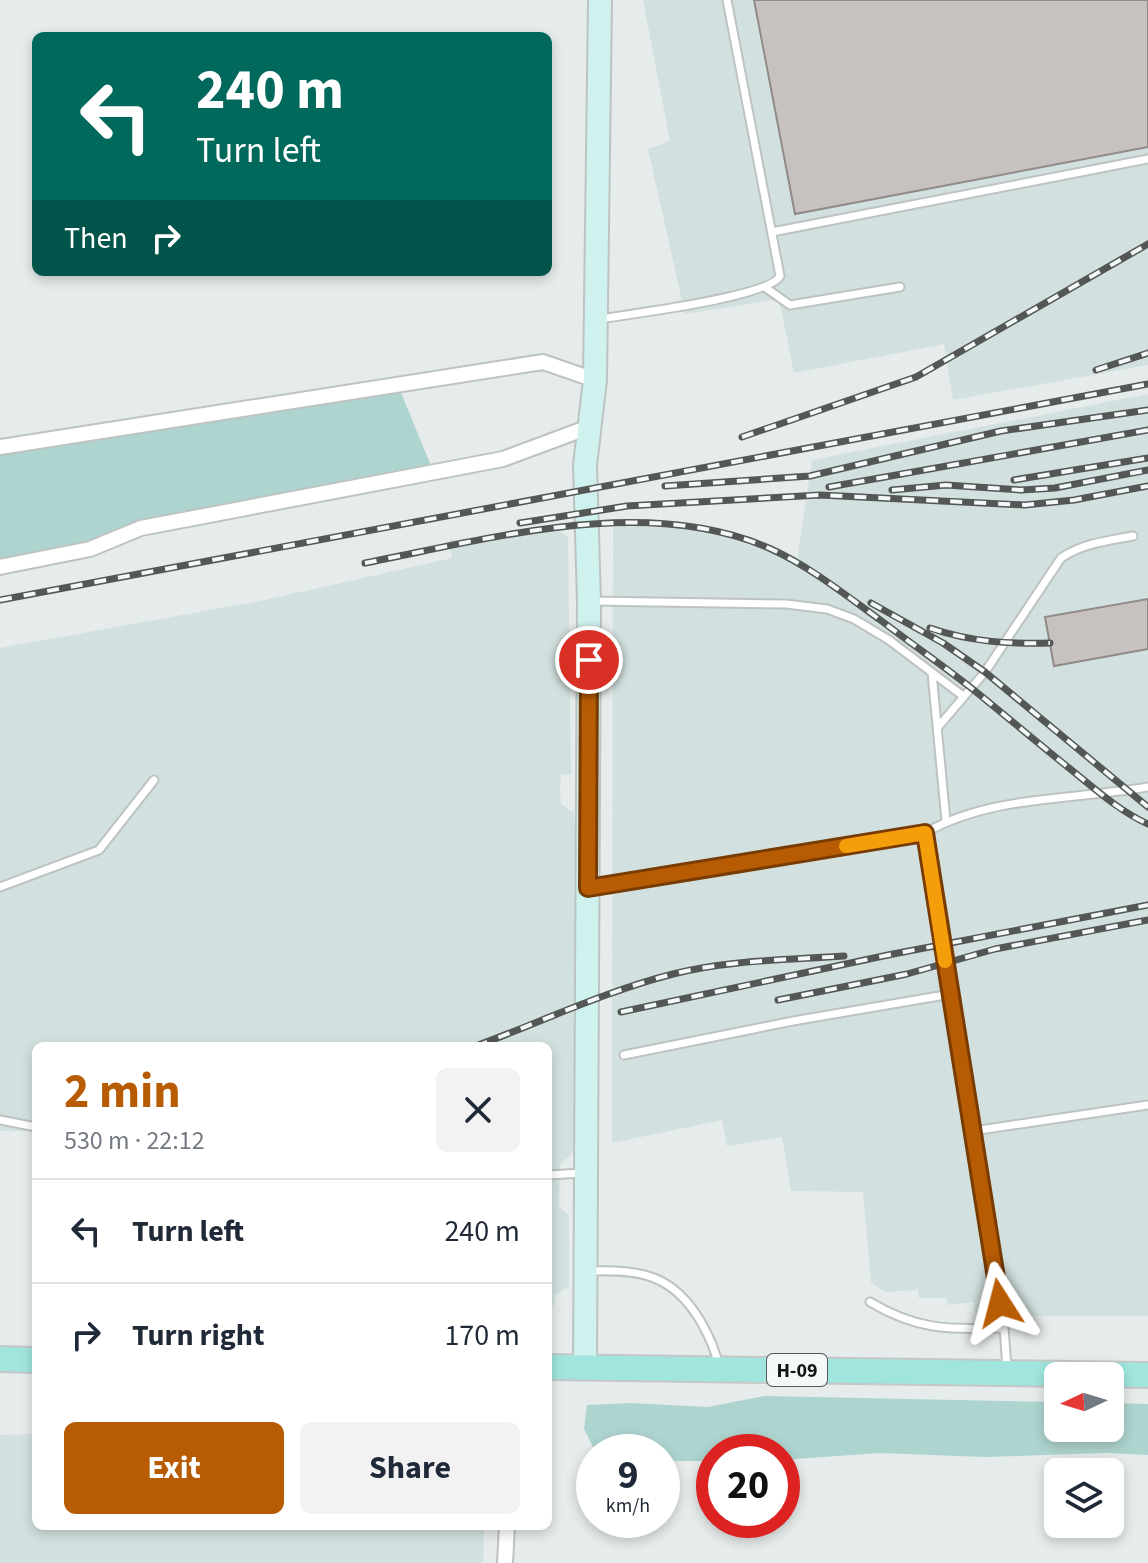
<!DOCTYPE html>
<meta charset="utf-8">
<style>
:root{--surface:#fff;--page:#f2f2f3;--text:#1f2937;--muted:#747a83;--line:#e0e1e3;--accent:#b85c04}
body{margin:0;font-family:"Source Sans 3",sans-serif;background:var(--page);color:var(--text);height:100vh;display:flex;flex-direction:column;font-size:30px;white-space:nowrap}
*{box-sizing:border-box;margin:0}
p{font-size:26px;color:var(--muted)}
.icon{flex:none;width:44px;height:44px;fill:none;stroke:currentColor;stroke-width:2;stroke-linecap:round;stroke-linejoin:round}
.map{position:relative;flex:1;overflow:hidden}
.panel{position:absolute;left:32px;top:1042px;width:520px;height:488px;display:flex;flex-direction:column;background:var(--surface);border-radius:12px;box-shadow:0 4px 12px #0003}
.panel>*{flex:none}
.hud{position:absolute;left:32px;top:32px;width:520px;height:244px;border-radius:12px;box-shadow:0 4px 12px #0003;background:#00695c;color:#fff;overflow:hidden}
.needle{width:52px;rotate:266deg}
.buttons{position:absolute;left:1044px;top:1362px;display:grid;gap:16px}
.buttons a{display:grid;place-items:center;width:80px;height:80px;border-radius:12px;background:var(--surface);box-shadow:0 4px 12px #0003;font-size:40px}
.speed{position:absolute;left:576px;top:1434px;display:flex;gap:16px;font-size:40px;font-weight:700;text-align:center}
.speed>*{display:grid;place-content:center;width:104px;height:104px;border-radius:50%;background:var(--surface);box-shadow:0 4px 12px #0003;line-height:1}
.speed small{font-size:20px;font-weight:400}
.speed .limit{border:12px solid #d22;background:#fff;color:#111}
.pin{position:absolute;display:grid;place-items:center;width:68px;height:68px;color:#fff;margin:-34px;border:4px solid #fff;border-radius:50%;box-shadow:0 2px 8px #0007}
.me{position:absolute;width:88px;margin:-44px;rotate:351deg;stroke-linejoin:round;filter:drop-shadow(0 0 6px #0008)}
.turn{display:flex;align-items:center;gap:28px;height:168px;padding:0 32px;font-size:36px}
.turn .icon{width:104px;height:104px;stroke-width:2.5}
.turn b{display:block;font-size:56px;line-height:68px}
.then{display:flex;align-items:center;height:76px;padding:0 32px;background:#0003;gap:16px;font-size:30px}
.round{display:grid;place-items:center;flex:none;width:84px;height:84px;border-radius:12px;background:var(--page)}
.headline{display:flex;align-items:center;justify-content:space-between;height:136px;padding:0 32px}
h1{font-size:48px;font-weight:700;line-height:60px;color:var(--accent)}
.primary-button{display:flex;gap:16px;margin-top:auto;padding:16px 32px}
.primary-button a{flex:1;height:92px;border-radius:12px;background:var(--accent);color:#fff;font-size:32px;font-weight:700;line-height:92px;text-align:center}
.primary-button a+a{background:var(--page);color:var(--text)}
ul{padding:0;list-style:none}
li{display:flex;align-items:center;gap:24px;height:104px;padding:0 32px;border-top:2px solid var(--line)}
li div{flex:1}
li b{display:block;font-size:30px}
li em{font-style:normal}
.map>svg:first-child{display:block}
</style>
<div class="map">
<svg width="1148" height="1563" viewBox="0 0 1148 1563">
<rect width="100%" height="100%" fill="#e6eceb"/>
<path fill="#d2e1df" d="M643,0H1148V365L953,400L944,344L794,373L779,299L685,314L648,149L670,141Z
M1148,394V1316H980L974,1311V1302L948,1305L946,1298H919L918,1290L885,1292L871,1282L863,1192L791,1191L782,1137L727,1146L722,1120L612,1143L613,524L694,526L797,561L812,460Z
M554,525L568,538L571,774H561L560,792L561,804L574,813L575,828L574,1151L560,1165L559,1207L569,1215V1286L555,1295V1305H548V1046H36V1131H0V648L265,600L452,558L449,540L528,532Z
M36,1434V1526H484L483,1563H0V1435Z"/>
<path fill="#aed4cf" d="M397,383L434,473L141,528L90,549L0,564V447Z
M764,1396L1058,1402V1428H1110V1403L1148,1404V1455L1106,1453L985,1457L879,1453L782,1460V1452H714V1461H662V1452H619L593,1447L584,1429L587,1405L630,1403L708,1407Z"/>
<path fill="#c7c2c0" stroke="#908b89" stroke-width="2" d="M754,0H1148V147L795,214Z
M1148,599V649L1054,666L1045,617Z"/>
<g fill="none" stroke-linecap="round" stroke-linejoin="round">
<defs>
<path id="lane" d="M772,232L1148,159
M766,288L790,305L900,287
M600,319C629,314 770,297 780,276L727,0
M592,601L786,604L827,609L854,619L889,640L963,696
M932,673L946,821
M938,727L985,672L1061,558C1083,543 1107,541 1133,536
M0,887L99,850L154,780
M590,888L925,833
M624,1055L793,1021L951,994
M0,1120L36,1127
M973,1131L1148,1105
M548,1175L583,1173
M587,1271C640,1269 673,1274 701,1322C709,1336 715,1348 718,1364
M870,1302C919,1331 948,1329 1004,1328
M1007,1368L1004,1328L925,833C991,795 1074,800 1148,787"/>
<path id="street" d="M0,447L543,362L595,380
M0,567L90,549L141,528L503,459L589,427
M505,1563L507,1526"/>
<path id="secondary" d="M585,1368L589,601L585,465L595,380L600,0"/>
<path id="primary" d="M0,1359L36,1360
M548,1367L1148,1375"/>
</defs>
<use href="#lane" stroke="#bdc3c2" stroke-width="11"/>
<use href="#street" stroke="#bdc3c2" stroke-width="18"/>
<use href="#secondary" stroke="#bdc3c2" stroke-width="26"/>
<use href="#primary" stroke="#c6c7c7" stroke-width="28"/>
<use href="#lane" stroke="#fff" stroke-width="7"/>
<use href="#street" stroke="#fff" stroke-width="14"/>
<use href="#secondary" stroke="#d0f2ee" stroke-width="22"/>
<use href="#primary" stroke="#a0e5de" stroke-width="24"/>
<defs>
<path id="rail" d="M1096,370L1148,353
M742,437L916,377L1148,244
M1014,480L1148,458
M665,486L810,476L1001,431L1148,410
M829,487L1148,430
M892,490L946,485L1021,490L1055,488L1148,470
M520,523L627,506L820,495L1025,505L1074,500L1148,486
M365,563C493,538 647,494 771,549C811,567 848,597 883,622C913,645 945,667 975,691C1007,717 1038,743 1069,768C1094,788 1119,811 1148,824
M0,600L1148,384
M871,603L943,643L985,672L1148,807
M930,628C971,642 1008,644 1050,643
M778,1000L907,974L995,949L1148,920
M621,1012L888,955L1148,905
M476,1046C541,1022 606,991 673,974C728,960 787,960 844,956"/>
</defs>
<use href="#rail" stroke="#535756" stroke-width="7"/>
<use href="#rail" stroke="#f3f9f8" stroke-width="4" stroke-dasharray="12" stroke-linecap="butt"/>
</g>
<g fill="none" stroke-linecap="round" stroke-linejoin="round">
<defs>
<path id="route" d="M589,660L588,888L925,833L1000,1303"/>
</defs>
<use href="#route" stroke="#783c03" stroke-width="20"/>
<use href="#route" stroke="#b85c04" stroke-width="14"/>
<path stroke="#f59e0b" stroke-width="14" d="M846,846L925,833L945,961"/>
</g>
<g text-anchor="middle" stroke-width="8" stroke-linejoin="round" paint-order="stroke">
<rect fill="#f3f9f8" stroke="#565959" stroke-width="2" x="767" y="1354" width="60" height="32" rx="6"/>
<g font-size="20" font-weight="bold" fill="#131515">
<text x="797" y="1377">Н-09</text>
</g>
</g>
</svg>
<div class="buttons">
<a><svg class="needle" viewBox="-14 -14 28 28"><path d="M0-13l5 13h-10z" fill="#e53935"/><path d="M0 13l5-13h-10z" fill="#747a83"/></svg></a>
<a><svg class="icon" aria-label="layers" viewBox="0 0 24 24"><path d="M12 4l9 5-9 5-9-5zM3 14l9 5 9-5"/></svg></a>
</div>
<div class="speed"><div>9<small>km/h</small></div><div class="limit">20</div></div>
<div class="pin" style="left:589px;top:660px;background:#d93025"><svg class="icon" aria-label="arrive" viewBox="0 0 24 24"><path d="M6 21V4h12l-3 4 3 4H6"/></svg></div>
<svg class="me" style="left:1000px;top:1303px" viewBox="-20 -20 40 40"><path d="M0-17L14 15 0 8-14 15z" fill="#b85c04" stroke="#fff" stroke-width="4"/></svg>
<div class="hud">
<div class="turn"><svg class="icon" aria-label="left" viewBox="0 0 24 24"><path d="M17 20v-9H6M10 6l-5 5 5 5"/></svg><div><b>240 m</b>Turn left</div></div>
<div class="then">Then<svg class="icon" aria-label="right" viewBox="0 0 24 24"><path d="M7 20v-9h11M14 6l5 5-5 5"/></svg></div>
</div>
<section class="panel">
<div class="headline"><div><h1>2 min</h1><p>530 m · 22:12</p></div><a class="round"><svg class="icon" aria-label="close" viewBox="0 0 24 24"><path d="M6 6l12 12M18 6L6 18"/></svg></a></div>
<ul>
<li><svg class="icon" aria-label="left" viewBox="0 0 24 24"><path d="M17 20v-9H6M10 6l-5 5 5 5"/></svg><div><b>Turn left</b></div><em>240 m</em></li>
<li><svg class="icon" aria-label="right" viewBox="0 0 24 24"><path d="M7 20v-9h11M14 6l5 5-5 5"/></svg><div><b>Turn right</b></div><em>170 m</em></li>
</ul>
<div class="primary-button"><a>Exit</a><a>Share</a></div>
</section>
</div>
